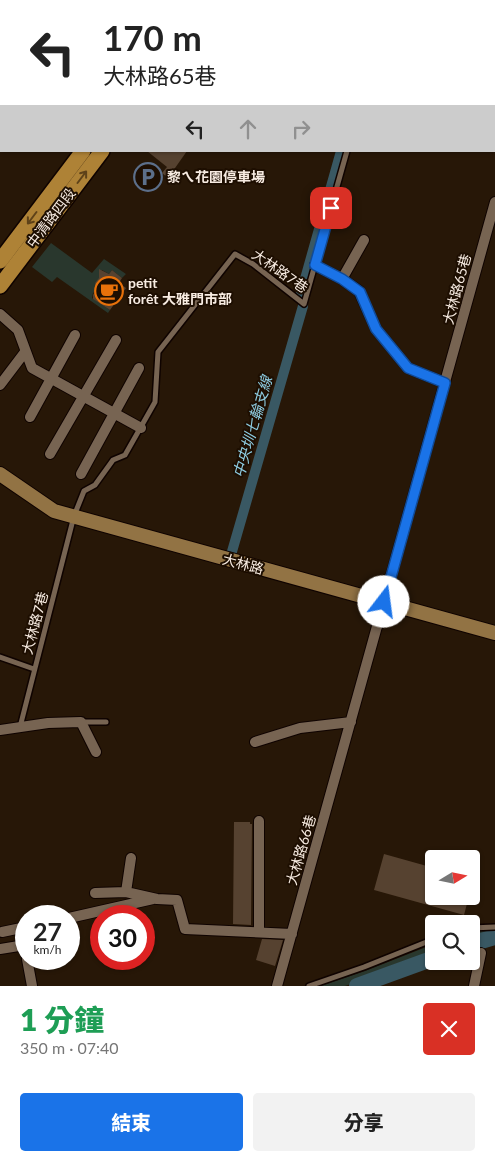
<!DOCTYPE html>
<html lang="zh-TW">
<meta charset="utf-8">
<style>
:root{--surface:#fff;--page:#f2f2f2;--text:#222;--muted:#767676;--accent:#1a73e8}
body{margin:0;font-family:Lato,"Noto Sans TC",sans-serif;background:var(--page);color:var(--text);height:100vh;display:flex;flex-direction:column;font-size:19px;white-space:nowrap}
*{box-sizing:border-box;margin:0}
p{font-size:16px;color:var(--muted)}
.icon{flex:none;width:28px;height:28px;fill:none;stroke:currentColor;stroke-width:2;stroke-linecap:round;stroke-linejoin:round}
.map{position:relative;height:986px;overflow:hidden}
.panel{display:flex;flex-direction:column;background:var(--surface);flex:1}
.panel>*{flex:none}
.hud{position:absolute;left:0px;top:0px;width:495px;height:152px;box-shadow:0 1px 4px #0004;background:#fff;color:var(--text);overflow:hidden}
.needle{width:32px;rotate:80deg}
.tools{position:absolute;left:425px;top:850px;display:grid;gap:10px}
.tools a{display:grid;place-items:center;width:55px;height:55px;border-radius:5px;background:var(--surface);box-shadow:0 1px 4px #0004;font-size:25px}
.speed{position:absolute;left:15px;top:905px;display:flex;gap:10px;font-size:25px;font-weight:700;text-align:center}
.speed>*{display:grid;place-content:center;width:65px;height:65px;border-radius:50%;background:var(--surface);box-shadow:0 1px 4px #0004;line-height:1}
.speed small{font-size:12px;font-weight:400}
.speed .limit{border:8px solid #d22;background:#fff;color:#111}
.pin{position:absolute;display:grid;place-items:center;width:42px;height:42px;color:#fff;margin:-21px;border-radius:10px;box-shadow:0 2px 8px #0006}
.me{position:absolute;width:55px;margin:-28px;rotate:15deg;stroke-linejoin:round;filter:drop-shadow(0 0 4px #0008)}
.turn{display:flex;align-items:center;gap:18px;height:105px;padding:0 20px;font-size:22px}
.turn .icon{width:65px;height:65px;stroke-width:2.5}
.turn b{display:block;font-size:35px;line-height:42px}
.lanes{display:flex;align-items:center;height:48px;padding:0 20px;background:#0003;justify-content:center;gap:25px;direction:ltr}
.lanes .off{opacity:.35}
.round{display:grid;place-items:center;flex:none;width:52px;height:52px;border-radius:5px;background:var(--page)}
.overview{display:flex;align-items:center;justify-content:space-between;height:85px;padding:0 20px}
h1{font-size:30px;font-weight:800;line-height:38px;color:#1e9e55}
.primary-button{display:flex;gap:10px;margin-top:auto;padding:10px 20px}
.primary-button a{flex:1;height:58px;border-radius:5px;background:var(--accent);color:#fff;font-size:20px;font-weight:800;line-height:58px;text-align:center}
.primary-button a+a{background:var(--page);color:var(--text)}
.map>svg:first-child{display:block}
</style>
<div class="map">
<svg width="495" height="986" viewBox="0 0 495 986">
<rect width="100%" height="100%" fill="#271707"/>
<path fill="#29372d" d="M51,243L92,273L104,259L126,274L122,278L112,270L109,274L102,270L99,273L100,277L97,291L93,293L92,298L110,310L108,313L57,277L52,282L32,267Z
M495,929V933L471,941V931Z
M434,944V955L345,986H321L365,971Z"/>
<g fill="none" stroke-linecap="round" stroke-linejoin="round">
<path stroke="#395863" stroke-width="10" d="M285,0L287,1
M413,0L414,1
M494,56H495
M494,131L495,132
M301,293L341,151
M231,555L303,306"/>
<path stroke="#395863" stroke-width="16" d="M471,944L495,937
M357,986L434,958"/>
</g>
<path fill="#564230" d="M147,151H187L168,178L162,173L167,167Z
M99,269L109,274L112,270L122,278L119,283L126,288L110,310L93,299V295L96,289L95,283L99,278Z
M234,822H250V824H252L251,925L233,924Z
M384,854L434,868V896H469L464,915L374,890Z
M262,939L283,940L275,966L256,960Z"/>
<g fill="none" stroke-linecap="round" stroke-linejoin="round">
<defs>
<path id="lane" d="M494,68H495
M0,73H1
M494,86H495
M0,94H1
M0,657L34,669
M82,722H106
M20,727L74,516L84,491L95,485L113,460L125,455L155,402L158,352L235,254L253,264L304,304L347,151
M471,928L495,927
M309,986L364,967L434,939"/>
<path id="street" d="M315,265L342,279L359,291L376,329L408,368L445,383
M342,279L364,240
M0,314L18,330L32,368L141,428
M0,385L25,352
M30,417L75,335
M50,454L116,340
M81,474L139,368
M0,730L48,723L81,722L96,752
M255,742L300,728L351,722
M126,892L131,858
M95,893L126,892L157,899L177,900L185,929L292,934
M69,918L153,899
M2,932L26,927
M259,932V821
M0,949L25,945L26,954
M27,959L32,986
M277,986L495,202
M474,986L481,953"/>
<path id="secondary" d="M0,474L54,511L495,633"/>
<path id="primary" d="M196,1L197,0
M215,1L216,0
M0,261L83,151
M0,286L102,151"/>
</defs>
<use href="#lane" stroke="#0f0300" stroke-width="8"/>
<use href="#street" stroke="#0f0300" stroke-width="12"/>
<use href="#secondary" stroke="#0f0300" stroke-width="16"/>
<use href="#primary" stroke="#0f0300" stroke-width="18"/>
<use href="#lane" stroke="#776452" stroke-width="5"/>
<use href="#street" stroke="#776452" stroke-width="10"/>
<use href="#secondary" stroke="#927344" stroke-width="14"/>
<use href="#primary" stroke="#ae8236" stroke-width="15"/>
<defs>
<path id="rail" d="M494,72H495
M0,78L1,77
M494,82H495
M0,90H1"/>
</defs>
<use href="#rail" stroke="#c5b8ac" stroke-width="4.5"/>
<use href="#rail" stroke="#1d0e01" stroke-width="2.5" stroke-dasharray="8" stroke-linecap="butt"/>
</g>
<defs><path id="oneway-shaft" d="M-6 0H5M1.5-3L5.5 0L1.5 3" fill="none" stroke-width="1.6" stroke-linecap="round" stroke-linejoin="round" transform="scale(1.25)"/></defs>
<g stroke="#5e4219">
<use href="#oneway-shaft" transform="translate(82 177) rotate(-53)"/>
<use href="#oneway-shaft" transform="translate(32 218) rotate(127)"/>
</g>
<g fill="none" stroke-linecap="round" stroke-linejoin="round">
<defs>
<path id="route" d="M331,208L315,265L342,279L360,292L376,329L408,368L445,383L384,602"/>
</defs>
<use href="#route" stroke="#114b97" stroke-width="12"/>
<use href="#route" stroke="#1a73e8" stroke-width="9"/>
</g>
<defs>
<symbol id="parking-ring" viewBox="-11 -11 22 22"><circle r="9.5" fill="#1d0e01" stroke="#5c6f8a" stroke-width="1.5"/><path d="M-3.5-5.5H1a3.5 3.5 0 0 1 0 7H-1V5.5H-3.5ZM-1-3.4V-.6H.8a1.4 1.4 0 0 0 0-2.8Z" fill="#5c6f8a"/></symbol>
<symbol id="cafe-ring" viewBox="-11 -11 22 22"><circle r="9.5" fill="#1d0e01" stroke="#e8710a" stroke-width="1.5"/><path d="M-5.5-4.5H6V0H3Q3 3.5 0 3.5H-2.5Q-5.5 3.5-5.5 0ZM3-3.2v2h1.7v-2ZM-6 4.5H4V6H-6Z" fill="#e8710a"/></symbol>
</defs>
<g fill-rule="evenodd">
<use href="#parking-ring" x="132" y="161" width="32" height="32"/>
<use href="#cafe-ring" x="93" y="275" width="32" height="32"/>
</g>
<g text-anchor="middle" stroke-width="4" stroke-linejoin="round" paint-order="stroke">
<g font-size="14" font-weight="bold" fill="#f8ece2" stroke="#1d0e01" text-anchor="start">
<text x="167" y="182">黎ㄟ花園停車場</text>
<text x="128" y="288">petit<tspan x="128" dy="16">forêt 大雅門市部</tspan></text>
</g>
<g font-size="14" fill="#f8ece2" stroke="#1d0e01">
<text transform="translate(51 218) rotate(-53)" y="5">中清路四段</text>
<text transform="translate(280 271) rotate(35)" y="5">大林路7巷</text>
<text transform="translate(457 289) rotate(-75)" y="5">大林路65巷</text>
<text transform="translate(243 564) rotate(15)" y="5">大林路</text>
<text transform="translate(35 623) rotate(-75)" y="5">大林路7巷</text>
<text transform="translate(301 850) rotate(-74)" y="5">大林路66巷</text>
</g>
<g font-size="15" font-style="italic" fill="#8ecde2" stroke="#1d0e01">
<text transform="translate(253 427) rotate(-74)" y="5">中央圳七輪支線</text>
</g>
</g>
</svg>
<div class="tools">
<a><svg class="needle" viewBox="-14 -14 28 28"><path d="M0-13l5 13h-10z" fill="#e53935"/><path d="M0 13l5-13h-10z" fill="#767676"/></svg></a>
<a><svg class="icon" aria-label="search" viewBox="0 0 24 24"><circle cx="10" cy="10" r="6"/><path d="M15 15l6 6"/></svg></a>
</div>
<div class="speed"><div>27<small>km/h</small></div><div class="limit">30</div></div>
<div class="pin" style="left:331px;top:208px;background:#d93025"><svg class="icon" aria-label="arrive" viewBox="0 0 24 24"><path d="M6 21V4h12l-3 4 3 4H6"/></svg></div>
<svg class="me" style="left:384px;top:602px" viewBox="-20 -20 40 40"><circle r="19" fill="#fff"/><path d="M0-13L10 11 0 6-10 11z" fill="#1a73e8"/></svg>
<div class="hud">
<div class="turn"><svg class="icon" aria-label="left" viewBox="0 0 24 24"><path d="M17 20v-9H6M10 6l-5 5 5 5"/></svg><div><b>170 m</b>大林路65巷</div></div>
<div class="lanes"><svg class="icon" aria-label="left" viewBox="0 0 24 24"><path d="M17 20v-9H6M10 6l-5 5 5 5"/></svg><svg class="icon off" aria-label="ahead" viewBox="0 0 24 24"><path d="M12 20V5M6 11l6-6 6 6"/></svg><svg class="icon off" aria-label="right" viewBox="0 0 24 24"><path d="M7 20v-9h11M14 6l5 5-5 5"/></svg></div>
</div>
</div>
<section class="panel">
<div class="overview"><div><h1>1 分鐘</h1><p>350 m · 07:40</p></div><a class="round" style="background:#d93025;color:#fff"><svg class="icon" aria-label="close" viewBox="0 0 24 24"><path d="M6 6l12 12M18 6L6 18"/></svg></a></div>
<div class="primary-button"><a>結束</a><a>分享</a></div>
</section>
